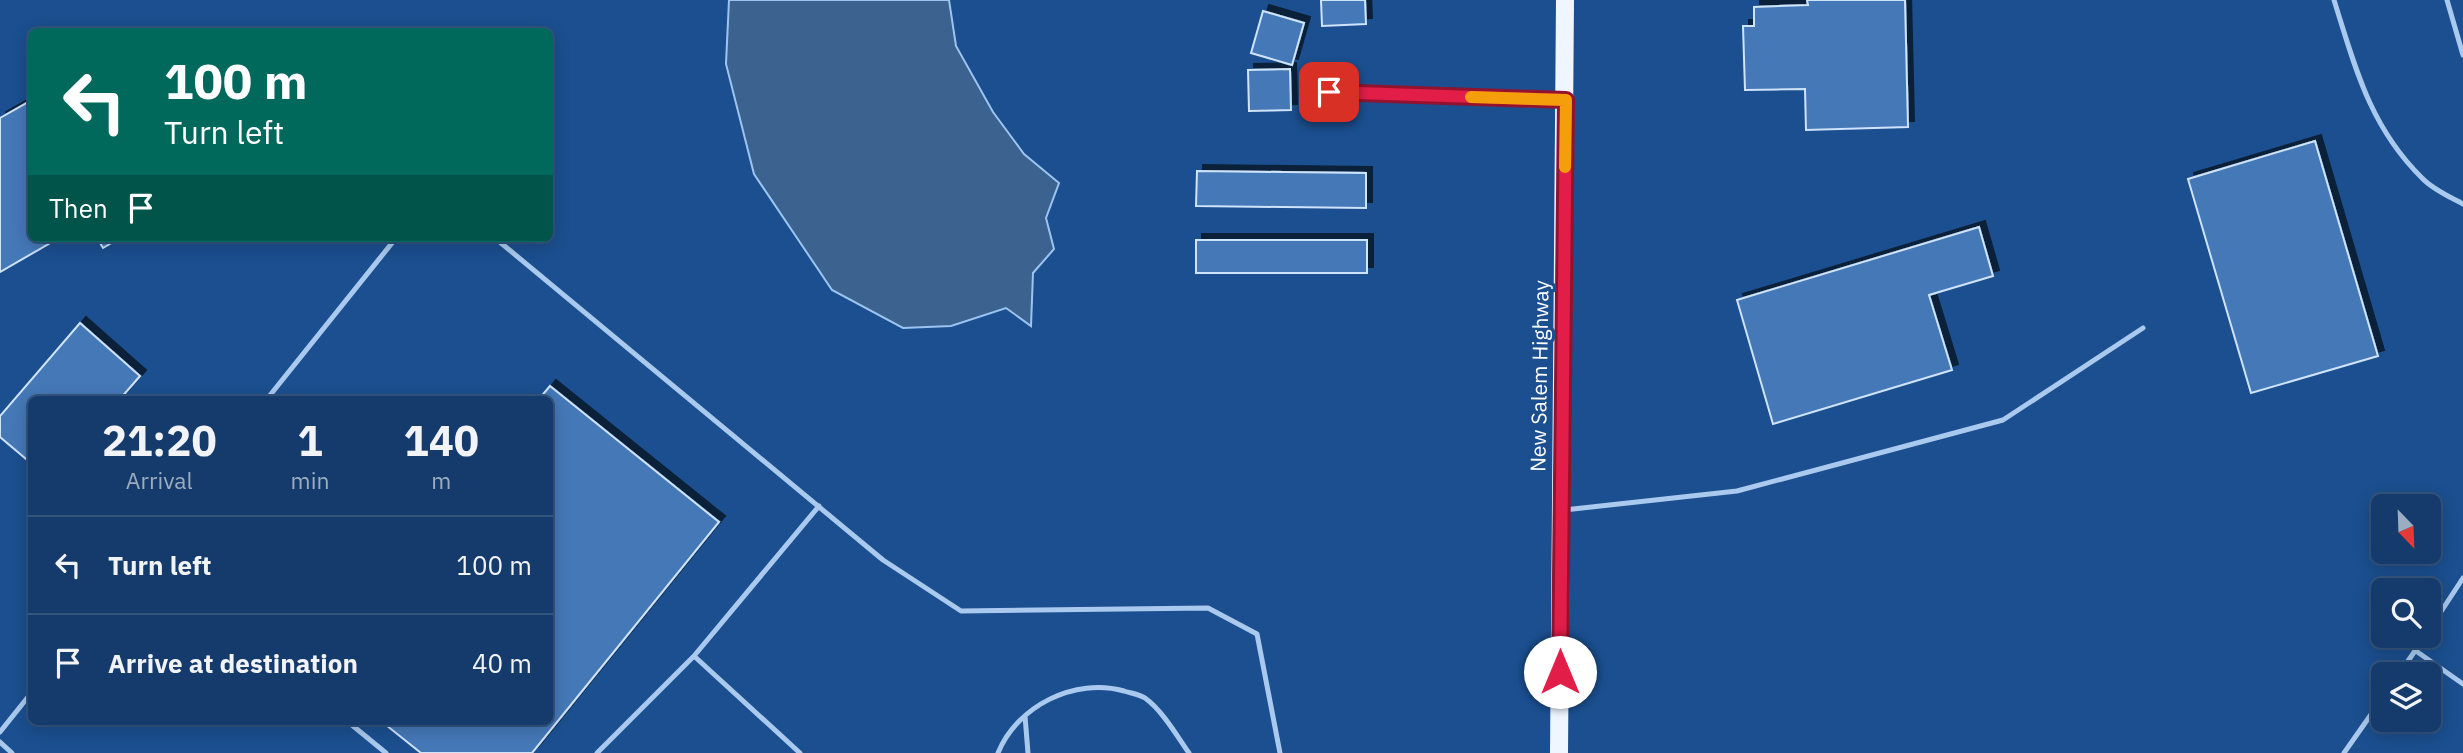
<!DOCTYPE html>
<style>
:root{--surface:#143b6b;--page:#214673;--text:#f1f3f6;--muted:#9dadc1;--line:#33557e}
body{margin:0;font-family:"IBM Plex Sans",sans-serif;background:var(--page);color:var(--text);height:100vh;display:flex;flex-direction:column;font-size:26px;white-space:nowrap}
*{box-sizing:border-box;margin:0}
p{font-size:23px;color:var(--muted)}
.icon{flex:none;width:38px;height:38px;fill:none;stroke:currentColor;stroke-width:2;stroke-linecap:round;stroke-linejoin:round}
.map{position:relative;flex:1;overflow:hidden}
.panel{position:absolute;left:28px;top:396px;width:525px;height:329px;display:flex;flex-direction:column;background:var(--surface);border-radius:10px;box-shadow:0 4px 18px #0003,0 0 0 2px var(--line)}
.panel>*{flex:none}
.banner{position:absolute;left:28px;top:28px;width:525px;height:214px;border-radius:10px;box-shadow:0 4px 18px #0003,0 0 0 2px var(--line);background:#00695c;color:#fff;overflow:hidden}
.needle{width:46px;rotate:157deg}
.tools{position:absolute;left:2371px;top:494px;display:grid;gap:14px}
.tools a{display:grid;place-items:center;width:70px;height:70px;border-radius:10px;background:var(--surface);box-shadow:0 4px 18px #0003,0 0 0 2px var(--line);font-size:35px}
.pin{position:absolute;display:grid;place-items:center;width:60px;height:60px;color:#fff;margin:-30px;border-radius:14px;box-shadow:0 4px 10px #0006}
.me{position:absolute;width:77px;margin:-38px;rotate:0deg;stroke-linejoin:round;filter:drop-shadow(0 0 5px #0008)}
.turn{display:flex;align-items:center;gap:24px;height:147px;padding:0 21px;font-size:32px}
.turn .icon{width:91px;height:91px;stroke-width:2.5}
.turn b{display:block;font-size:49px;line-height:60px}
.then{display:flex;align-items:center;height:66px;padding:0 21px;background:#0003;gap:14px;font-size:26px}
.eta{display:flex;justify-content:space-evenly;align-items:center;height:119px;text-align:center}
.eta b{font-size:42px;font-weight:800;line-height:49px}
ul{padding:0;list-style:none}
li{display:flex;align-items:center;gap:21px;height:98px;padding:0 21px;border-top:2px solid var(--line)}
li div{flex:1}
li b{display:block;font-size:26px}
li em{font-style:normal}
.map>svg:first-child{display:block}
</style>
<div class="map">
<svg width="2463" height="753" viewBox="0 0 2463 753">
<defs>
<filter id="shadow"><feDropShadow dx="6" dy="-6" stdDeviation="0" flood-color="#0009"/></filter>
</defs>
<rect width="100%" height="100%" fill="#1b4f8f"/>
<path fill="#3c6290" stroke="#9cc4f0" stroke-width="2" d="M729,0H949L956,46L993,112L1024,154L1059,183L1046,218L1054,249L1033,273L1031,326L1006,308L951,326L903,328L832,290L754,174L726,64Z"/>
<path fill="#4478b7" stroke="#cfe3fa" stroke-width="2" filter="url(#shadow)" d="M1321,0H1365L1366,24L1322,26Z
M1807,0H1905L1908,127L1806,130L1805,89L1745,90L1743,26H1754V7L1808,5Z
M1263,11L1304,23L1292,65L1251,53Z
M1290,69L1291,110L1249,111L1248,70Z
M32,100V238H59L0,272V118Z
M2315,141L2378,356L2251,393L2188,179Z
M1197,171L1366,173V208L1196,206Z
M1979,227L1993,276L1929,295L1952,370L1773,424L1737,300Z
M97,238H120L103,248Z
M1196,240H1367V273H1196Z
M80,323L140,376L120,399H32V464L0,437V416Z
M550,386L719,522L532,753H421L381,721H550V399H539Z"/>
<g fill="none" stroke-linecap="round" stroke-linejoin="round">
<path stroke="#a9c9ee" stroke-width="5" d="M2334,0C2355,67 2370,127 2422,178C2432,189 2450,197 2463,204
M2447,0L2463,55
M1329,92L1559,100
M495,238L883,560L961,611L1208,608L1257,634L1280,753
M267,399L396,238
M1564,510L1737,491L2003,420L2143,328
M2429,630L2463,578
M2416,651L2463,684
M694,656L819,506
M2399,674L2426,635
M1025,716L1028,753
M347,721L386,753
M0,732L32,692
M0,742L12,753
M597,753L694,656L800,753
M998,753C1017,706 1075,677 1124,691C1130,693 1139,694 1145,698C1162,710 1177,736 1189,753
M2344,753L2384,696"/>
<path stroke="#f0f6ff" stroke-width="18" d="M1559,753L1565,0"/>
</g>
<g fill="none" stroke-linecap="round" stroke-linejoin="round">
<defs>
<path id="route" d="M1329,92L1566,100L1560,672"/>
</defs>
<use href="#route" stroke="#92132f" stroke-width="18"/>
<use href="#route" stroke="#e11d48" stroke-width="12"/>
<path stroke="#f59e0b" stroke-width="12" d="M1471,97L1566,100L1565,167"/>
</g>
<g text-anchor="middle" stroke-width="7" stroke-linejoin="round" paint-order="stroke">
<g font-size="21" fill="#fff" stroke="#1b4f8f">
<text transform="translate(1540 376) rotate(-89)" y="7">New Salem Highway</text>
</g>
</g>
</svg>
<div class="tools">
<a><svg class="needle" viewBox="-14 -14 28 28"><path d="M0-13l5 13h-10z" fill="#e53935"/><path d="M0 13l5-13h-10z" fill="#9dadc1"/></svg></a>
<a><svg class="icon" aria-label="search" viewBox="0 0 24 24"><circle cx="10" cy="10" r="6"/><path d="M15 15l6 6"/></svg></a>
<a><svg class="icon" aria-label="layers" viewBox="0 0 24 24"><path d="M12 4l9 5-9 5-9-5zM3 14l9 5 9-5"/></svg></a>
</div>
<div class="pin" style="left:1329px;top:92px;background:#d93025"><svg class="icon" aria-label="arrive" viewBox="0 0 24 24"><path d="M6 21V4h12l-3 4 3 4H6"/></svg></div>
<svg class="me" style="left:1560px;top:672px" viewBox="-20 -20 40 40"><circle r="19" fill="#fff"/><path d="M0-13L10 11 0 6-10 11z" fill="#e11d48"/></svg>
<div class="banner">
<div class="turn"><svg class="icon" aria-label="left" viewBox="0 0 24 24"><path d="M17 20v-9H6M10 6l-5 5 5 5"/></svg><div><b>100 m</b>Turn left</div></div>
<div class="then">Then<svg class="icon" aria-label="arrive" viewBox="0 0 24 24"><path d="M6 21V4h12l-3 4 3 4H6"/></svg></div>
</div>
<section class="panel">
<div class="eta">
<div><b>21:20</b><p>Arrival</p></div>
<div><b>1</b><p>min</p></div>
<div><b>140</b><p>m</p></div>
</div>
<ul>
<li><svg class="icon" aria-label="left" viewBox="0 0 24 24"><path d="M17 20v-9H6M10 6l-5 5 5 5"/></svg><div><b>Turn left</b></div><em>100 m</em></li>
<li><svg class="icon" aria-label="arrive" viewBox="0 0 24 24"><path d="M6 21V4h12l-3 4 3 4H6"/></svg><div><b>Arrive at destination</b></div><em>40 m</em></li>
</ul>
</section>
</div>
